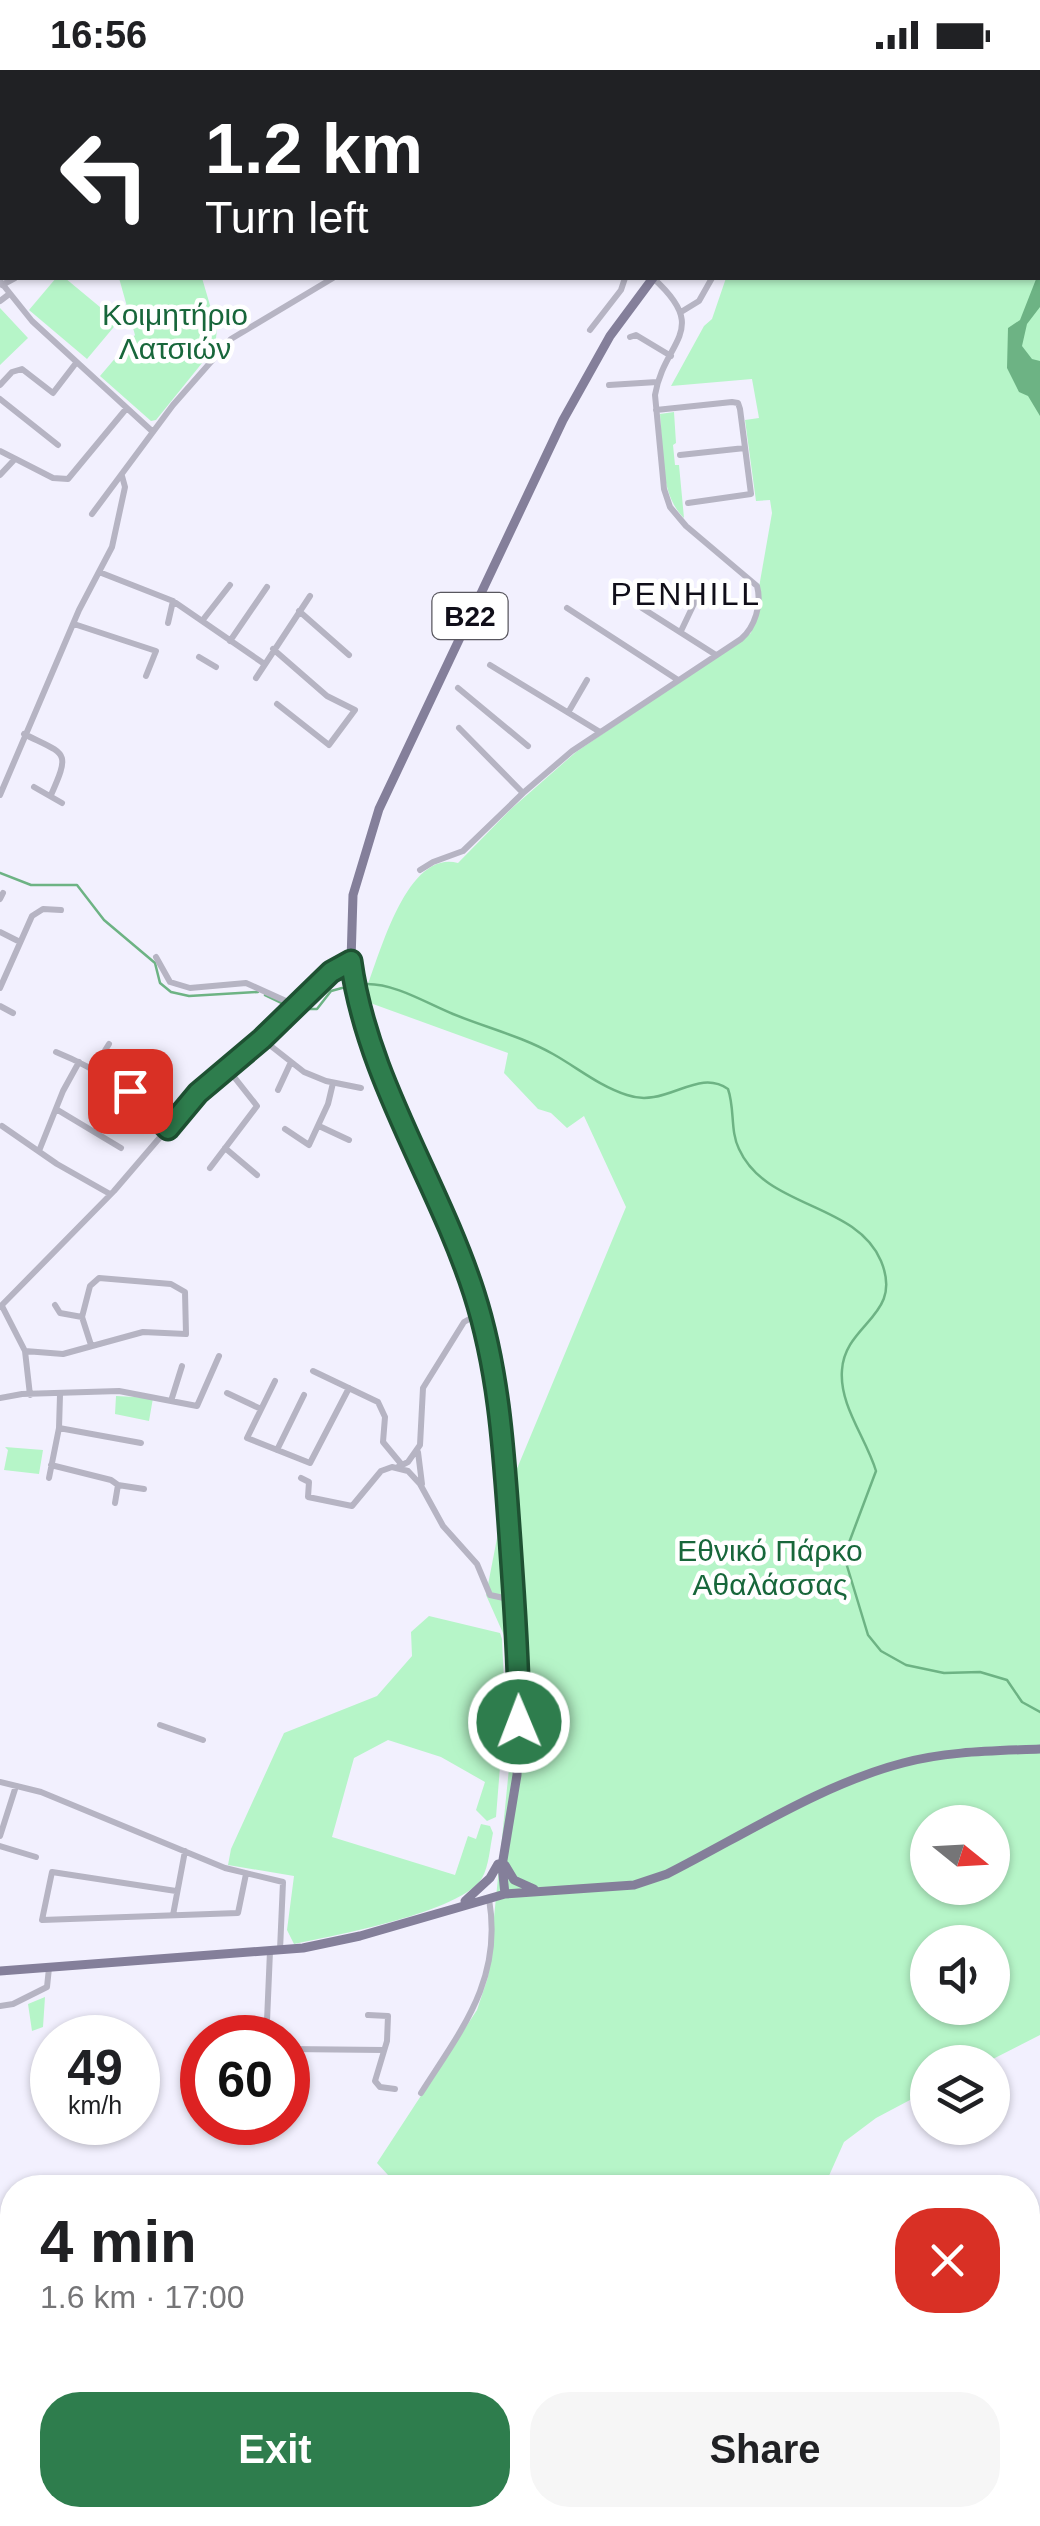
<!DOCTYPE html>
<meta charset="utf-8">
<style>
:root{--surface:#fff;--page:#f6f6f6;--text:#202124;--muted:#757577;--accent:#2e7d4d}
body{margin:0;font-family:Arial,sans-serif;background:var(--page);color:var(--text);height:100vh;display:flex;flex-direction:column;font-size:38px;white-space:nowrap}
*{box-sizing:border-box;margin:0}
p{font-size:32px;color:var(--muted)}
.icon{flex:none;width:55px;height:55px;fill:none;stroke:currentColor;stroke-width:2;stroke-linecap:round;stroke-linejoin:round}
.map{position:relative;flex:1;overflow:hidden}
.panel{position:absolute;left:0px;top:2105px;width:1040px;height:352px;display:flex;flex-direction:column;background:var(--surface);border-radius:40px 40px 0 0;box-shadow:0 2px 8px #0004}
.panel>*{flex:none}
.top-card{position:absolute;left:0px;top:0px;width:1040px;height:210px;box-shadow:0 2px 8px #0004;background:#202124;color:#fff;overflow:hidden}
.needle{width:65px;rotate:108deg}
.tools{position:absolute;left:910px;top:1735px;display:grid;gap:20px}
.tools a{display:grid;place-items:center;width:100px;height:100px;border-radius:50%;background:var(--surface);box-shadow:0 2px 8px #0004;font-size:50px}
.speed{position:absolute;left:30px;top:1945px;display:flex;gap:20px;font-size:50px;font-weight:700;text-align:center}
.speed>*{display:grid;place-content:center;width:130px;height:130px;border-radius:50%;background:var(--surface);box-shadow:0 2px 8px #0004;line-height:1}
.speed small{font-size:25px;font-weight:400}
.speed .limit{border:15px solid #d22;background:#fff;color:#111}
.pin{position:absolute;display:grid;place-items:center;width:85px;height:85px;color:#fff;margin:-42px;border-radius:20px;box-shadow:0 5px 15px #0006}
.me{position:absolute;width:110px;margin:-55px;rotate:359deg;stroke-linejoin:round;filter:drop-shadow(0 0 8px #0008)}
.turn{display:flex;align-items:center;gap:35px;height:210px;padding:0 40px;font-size:45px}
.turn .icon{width:130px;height:130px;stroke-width:2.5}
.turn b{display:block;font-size:70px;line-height:85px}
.round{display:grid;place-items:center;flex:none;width:105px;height:105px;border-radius:40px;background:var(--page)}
.overview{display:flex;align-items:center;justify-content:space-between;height:170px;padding:0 40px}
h1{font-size:60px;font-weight:800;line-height:75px}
.cta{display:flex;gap:20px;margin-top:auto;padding:20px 40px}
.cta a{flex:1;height:115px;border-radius:40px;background:var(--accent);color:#fff;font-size:40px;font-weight:800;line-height:115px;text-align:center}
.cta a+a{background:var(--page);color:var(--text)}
.status{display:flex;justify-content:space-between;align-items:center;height:70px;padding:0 50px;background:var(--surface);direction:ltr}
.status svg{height:28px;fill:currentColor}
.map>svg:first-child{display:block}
</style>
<div class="status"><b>16:56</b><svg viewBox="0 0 49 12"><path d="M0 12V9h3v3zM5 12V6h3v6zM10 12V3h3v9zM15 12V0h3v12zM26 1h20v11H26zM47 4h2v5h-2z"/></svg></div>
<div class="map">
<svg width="1040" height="2456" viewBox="0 0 1040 2456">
<rect width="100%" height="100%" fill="#f2f0fe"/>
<path fill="#b6f5c8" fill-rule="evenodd" d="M687,0H1040V1965L987,1992H928L927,2021L876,2048L844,2072L824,2117H399L377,2093L477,1940L488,1907L519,1599L486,1525L499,1458L516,1401L626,1137L584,1046L567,1058L551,1043L538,1039L504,1003L508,983L362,930C378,893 404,779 458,793L511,739L576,682L751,563L772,443L770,430L756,431L745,350L759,348L752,309L671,316L704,256L712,249L726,208L736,210L739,208H1038V2H686ZM928,1752H992V1818H928ZM928,1872H992V1938H928Z
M56,208H65L118,252L87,289L29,240Z
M119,208H202L217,259L215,277L156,350L151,351L100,306L135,265Z
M0,238L28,268L0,295Z
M674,342L676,373L673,375L675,395H679L684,448C659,424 663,377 660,344Z
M116,1326L153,1328L149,1351L115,1344Z
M5,1377L43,1380L39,1404L4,1400L8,1380Z
M429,1546L500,1563L502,1569L505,1634L496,1747L487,1751L476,1740L485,1712L441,1687L388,1670L354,1688L332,1767L455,1805L468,1766L476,1769L481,1754L490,1756L493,1763C490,1776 489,1796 482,1808C462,1842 333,1866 294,1874L287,1860L294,1806L228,1795L231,1779L284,1663L377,1626L412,1586L411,1562Z
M45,1927L43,1957L32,1961L28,1934Z
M1040,2374V2456H952L958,2445H1028V2383H1032Z
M233,2445H502L499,2456H117L116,2450L124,2447Z
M532,2445H551L596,2456H523Z"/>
<path fill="#6db384" d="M1040,199V237L1027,254L1022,276L1032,289L1040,291V346L1028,326L1019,322L1007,298L1008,258L1020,250Z"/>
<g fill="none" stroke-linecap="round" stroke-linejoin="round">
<path stroke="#6db384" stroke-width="2.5" d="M877,0L878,2
M1038,120L1040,122
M0,803L31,815H77L104,850L155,893L160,913L171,922L189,926L258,922
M367,914C396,914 426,933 453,944C487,958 521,966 553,984C578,998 599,1016 627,1025C666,1039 697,997 728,1019C735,1039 730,1061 739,1079C766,1139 856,1132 881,1191C904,1246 845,1253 842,1300C839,1335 866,1368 876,1401L844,1486L868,1565L881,1581L906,1595L944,1603L980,1602L1007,1610L1022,1632L1040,1642
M265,925L290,937
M297,939H317L331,921L342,918"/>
<path stroke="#b6b4c3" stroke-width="6" d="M18,0L20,2
M167,0L169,2
M336,0L338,2
M433,0L435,2
M546,0L548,2
M615,0L616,2
M672,0L674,2
M716,0L717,2
M59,2L62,0
M119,2L122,0
M175,2L178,0
M350,2L352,0
M441,2L444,0
M514,2L517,0
M0,49L2,53
M0,95L2,94
M0,168L2,167
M0,211L32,251L153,362
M2,215L15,208
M0,231L8,225
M681,242L699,231L712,208
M590,260L621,220L625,208
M630,267L636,265L671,286
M0,315L12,302L22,299L53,323L76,293
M609,315L657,312
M0,329L58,375
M656,340L732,332L738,333L740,339L751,424L688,433
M0,381L53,408L68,409L126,339
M680,385L745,378
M0,405L14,390
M92,444L173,335L231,269L333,208
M99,502L173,531L263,593
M567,538L678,610
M642,538L716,585
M299,541L349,585
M202,551L230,515
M168,553L173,531
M74,554L156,581L146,606
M681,561L702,517
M230,571L267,517
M273,579L327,626L355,640L329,675L277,634
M199,587L216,597
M490,595L600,662
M256,608L310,526
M458,618L528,676
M569,641L587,610
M459,658L523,723
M24,664C66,685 71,680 51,725
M34,717L62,733
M0,725L79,540L112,477L125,417L122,406
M420,800L433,792L463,781L523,723L572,681L741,569C755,557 762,534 757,516L686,456L670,437L664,419L655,325C664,270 712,261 653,208
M0,829L3,823
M0,862L20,872
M156,887L170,912L190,918L246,913L297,936
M0,918L32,846L43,839L61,840
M0,936L13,943
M262,969L304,1002L326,1011L361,1018
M56,982C103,1001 132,1024 168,1059
M94,998L109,974
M278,1020L291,992
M56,1039L121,1078
M2,1056L57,1094L110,1124
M319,1056L349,1070
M285,1059L309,1075L328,1034L333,1013
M225,1078L257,1105
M39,1081L63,1021L79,992
M210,1098L257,1036L227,998
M55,1235L60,1243L82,1247L91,1275
M2,1236L25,1281L30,1325
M0,1237L114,1121L198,1023L262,969L331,902L354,889
M25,1281L63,1284L143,1262L186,1264L185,1222L171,1214L99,1208L90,1216L82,1247
M313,1301L378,1332L385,1347L383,1372L402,1395
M275,1311L247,1368L310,1393L349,1318
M227,1323L261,1339
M0,1328L22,1324L119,1321L197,1336L219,1286
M171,1331L182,1296
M59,1358L141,1373
M277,1380L304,1325
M418,1382L422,1414
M51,1395L111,1410L118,1415L115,1433
M398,1397L408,1392L420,1375L423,1318L464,1252L480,1243
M49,1408L59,1358L60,1325
M301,1408L309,1412L308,1427L352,1436L381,1401L392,1397L408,1401L420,1414L443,1456L477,1494L490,1525L513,1530
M118,1415L144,1419
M160,1655L203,1670
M0,1712L41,1722L225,1798L283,1812L280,1880
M0,1766L16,1716
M0,1776L36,1787
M176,1821L52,1802L42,1850L238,1843L246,1804
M173,1845L185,1781
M270,1881L267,1951L270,1968
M0,1936L13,1934L47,1917L49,1898
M368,1945L388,1946L387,1971L375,2011L380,2017L395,2019
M288,1979L384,1980
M421,2023C461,1960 503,1910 489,1829"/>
<path stroke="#847f9a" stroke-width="9" d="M817,2L819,0
M505,1795L514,1810L534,1819
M505,1824L502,1796L517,1705L519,1613L498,1324L483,1255L462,1188L382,1005L361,947L351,891L353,825L379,739L563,350L610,266L653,208
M465,1831L490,1808L498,1794
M0,1901L303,1878L360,1866L505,1824L634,1815L667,1804C742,1766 822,1714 903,1693C947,1681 995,1681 1040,1679"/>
</g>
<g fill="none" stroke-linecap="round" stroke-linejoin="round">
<defs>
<path id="route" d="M130,1021L168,1059L198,1023L262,969L331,902L351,891C367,1009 438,1111 474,1223C500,1304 504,1387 510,1470C514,1530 519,1591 519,1652"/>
</defs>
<use href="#route" stroke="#1e5132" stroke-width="25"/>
<use href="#route" stroke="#2e7d4d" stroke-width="18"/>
</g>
<g text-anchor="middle" stroke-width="9" stroke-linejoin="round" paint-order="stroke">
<rect fill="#fff" stroke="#58565e" stroke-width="2.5" x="432.5" y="523" width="75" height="46" rx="8"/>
<g font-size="28" font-weight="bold" fill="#100e19">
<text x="470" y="556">B22</text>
</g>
<g font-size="30" fill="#18673b" stroke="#fff">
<text x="175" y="255">Κοιμητήριο<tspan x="175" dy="34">Λατσιών</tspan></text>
<text x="770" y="1491">Εθνικό Πάρκο<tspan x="770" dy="34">Αθαλάσσας</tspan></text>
</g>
<g font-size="32" letter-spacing="2.5" fill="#100e19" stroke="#fff">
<text x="686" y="535">PENHILL</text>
</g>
</g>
</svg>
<div class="tools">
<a><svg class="needle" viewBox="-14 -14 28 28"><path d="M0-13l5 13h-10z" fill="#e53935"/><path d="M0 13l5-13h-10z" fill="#757577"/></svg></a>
<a><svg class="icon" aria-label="sound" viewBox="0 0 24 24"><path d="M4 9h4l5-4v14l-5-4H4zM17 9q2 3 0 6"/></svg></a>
<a><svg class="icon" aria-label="layers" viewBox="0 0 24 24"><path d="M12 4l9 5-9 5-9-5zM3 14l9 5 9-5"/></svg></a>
</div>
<div class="speed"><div>49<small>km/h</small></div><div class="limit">60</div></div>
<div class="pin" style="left:130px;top:1021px;background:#d93025"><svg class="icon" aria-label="arrive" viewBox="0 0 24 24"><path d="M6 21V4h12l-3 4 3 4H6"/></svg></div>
<svg class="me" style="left:519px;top:1652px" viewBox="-20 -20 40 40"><circle r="17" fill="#2e7d4d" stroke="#fff" stroke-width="3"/><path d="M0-11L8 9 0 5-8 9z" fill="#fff"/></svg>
<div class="top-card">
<div class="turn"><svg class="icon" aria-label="left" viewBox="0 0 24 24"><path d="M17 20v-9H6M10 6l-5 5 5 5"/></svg><div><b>1.2 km</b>Turn left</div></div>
</div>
<section class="panel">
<div class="overview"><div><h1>4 min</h1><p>1.6 km · 17:00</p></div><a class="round" style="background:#d93025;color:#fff"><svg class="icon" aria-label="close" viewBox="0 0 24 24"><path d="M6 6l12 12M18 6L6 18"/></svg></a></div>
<div class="cta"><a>Exit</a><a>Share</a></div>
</section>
</div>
